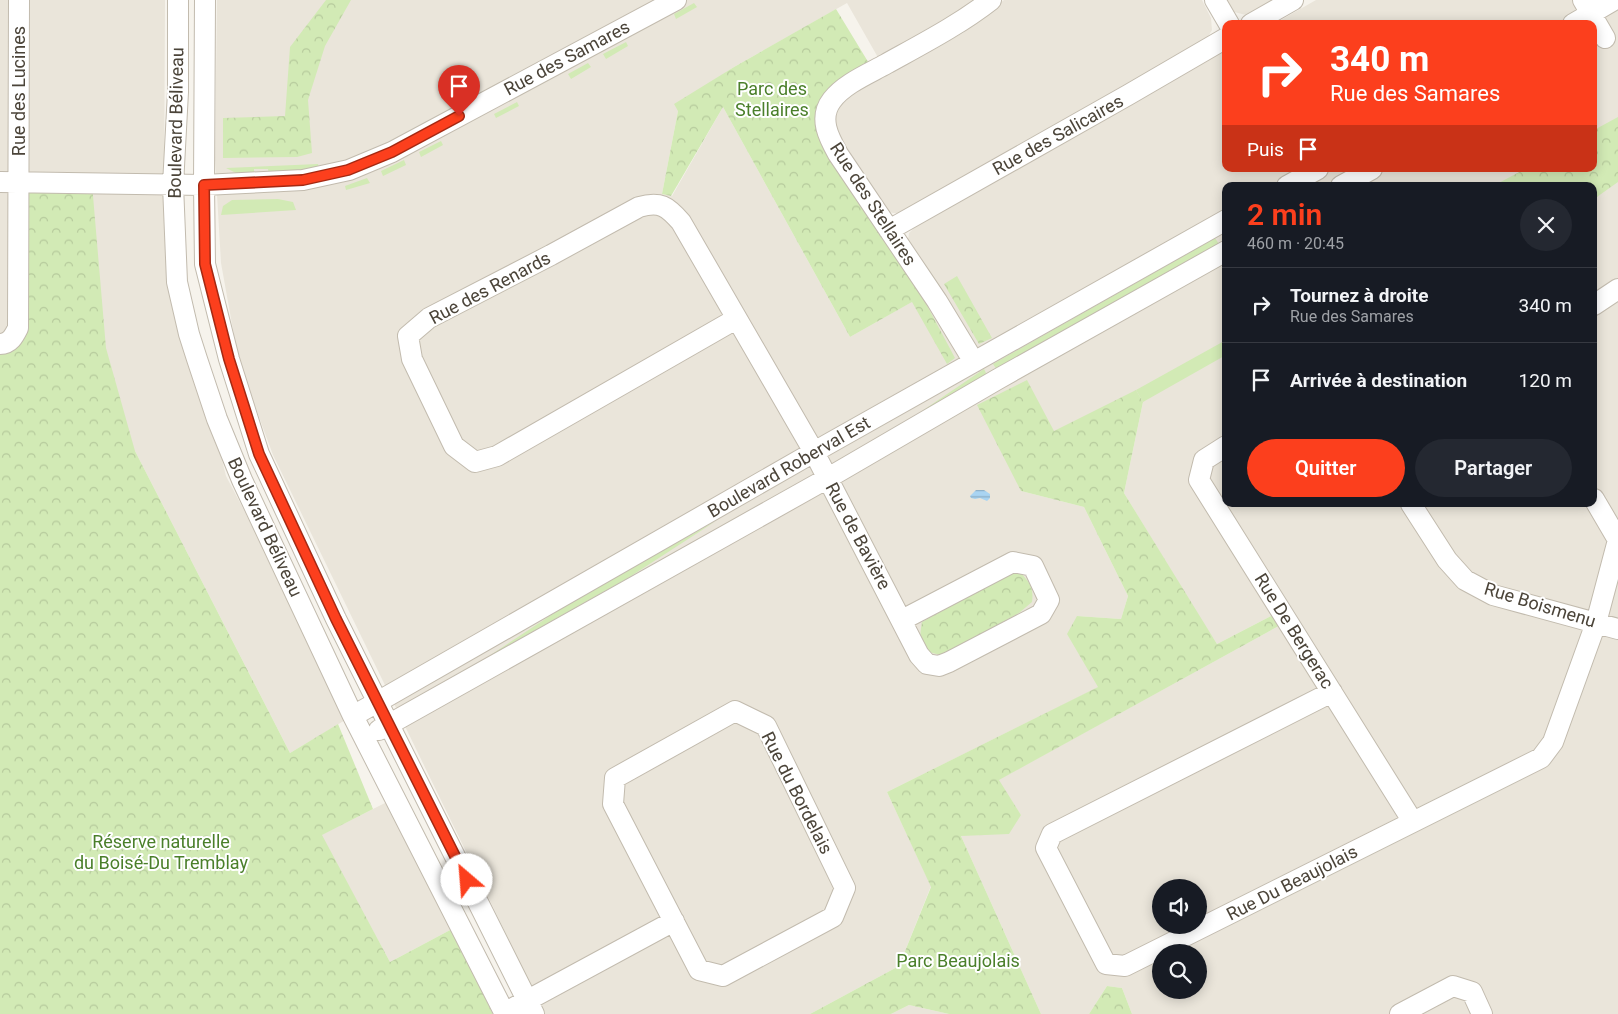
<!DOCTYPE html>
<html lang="fr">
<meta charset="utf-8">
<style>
:root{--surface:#171b24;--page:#242831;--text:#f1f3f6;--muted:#9ea1a6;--line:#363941;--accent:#fc3f1d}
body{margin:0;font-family:Roboto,sans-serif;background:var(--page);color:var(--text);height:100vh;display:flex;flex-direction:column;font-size:19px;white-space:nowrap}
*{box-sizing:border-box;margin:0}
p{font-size:16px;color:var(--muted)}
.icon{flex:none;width:28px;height:28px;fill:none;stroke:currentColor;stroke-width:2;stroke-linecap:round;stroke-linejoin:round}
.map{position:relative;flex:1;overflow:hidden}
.sheet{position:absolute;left:1222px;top:182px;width:375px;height:325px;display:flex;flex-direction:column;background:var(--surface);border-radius:10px;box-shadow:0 2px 12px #0003}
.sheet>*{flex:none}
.banner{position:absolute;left:1222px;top:20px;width:375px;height:152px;border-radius:10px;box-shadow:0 2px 12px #0003;background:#fc3f1d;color:#fff;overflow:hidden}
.controls{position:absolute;left:1152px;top:879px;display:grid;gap:10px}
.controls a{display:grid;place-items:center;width:55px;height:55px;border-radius:50%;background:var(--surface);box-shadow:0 2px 12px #0003;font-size:25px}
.pin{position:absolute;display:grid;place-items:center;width:42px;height:42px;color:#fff;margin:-51px -21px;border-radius:50% 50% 50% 0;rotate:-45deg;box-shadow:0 0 5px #0007}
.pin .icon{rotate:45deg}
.me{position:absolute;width:55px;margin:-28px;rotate:333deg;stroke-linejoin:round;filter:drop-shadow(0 0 4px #0008)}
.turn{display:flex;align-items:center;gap:18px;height:105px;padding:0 25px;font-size:22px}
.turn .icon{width:65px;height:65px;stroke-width:2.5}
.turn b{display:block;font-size:35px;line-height:42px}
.then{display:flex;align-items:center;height:48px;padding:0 25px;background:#0003;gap:10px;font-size:19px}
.round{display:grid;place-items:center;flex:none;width:52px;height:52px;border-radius:26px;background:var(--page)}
.overview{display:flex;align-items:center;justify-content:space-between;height:85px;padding:0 25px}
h1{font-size:30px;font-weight:600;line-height:38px;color:var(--accent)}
.cta{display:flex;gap:10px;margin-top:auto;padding:10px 25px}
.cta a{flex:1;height:58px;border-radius:30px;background:var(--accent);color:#fff;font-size:20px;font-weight:600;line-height:58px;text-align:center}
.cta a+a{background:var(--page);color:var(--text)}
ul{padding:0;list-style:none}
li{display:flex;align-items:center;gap:15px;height:75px;padding:0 25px;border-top:1px solid var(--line)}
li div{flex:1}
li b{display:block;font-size:19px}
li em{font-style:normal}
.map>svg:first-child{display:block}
</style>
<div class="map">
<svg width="1618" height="1014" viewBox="0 0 1618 1014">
<defs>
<pattern id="forest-crowns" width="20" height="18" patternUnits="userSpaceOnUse" patternTransform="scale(1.25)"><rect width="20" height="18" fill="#d2eab5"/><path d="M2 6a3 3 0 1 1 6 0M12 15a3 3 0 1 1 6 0" fill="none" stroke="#b6ca9c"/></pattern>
<pattern id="water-rules" width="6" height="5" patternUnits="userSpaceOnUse" patternTransform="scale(1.25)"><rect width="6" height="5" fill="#a9d4f2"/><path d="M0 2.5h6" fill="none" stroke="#8caec5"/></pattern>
</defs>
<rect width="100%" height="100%" fill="#f6f3ec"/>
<path fill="#eae5da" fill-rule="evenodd" d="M0,0H165L164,198L197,359L226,476L352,716L290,753L135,451L0,505Z
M217,0H979L880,61L847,3L734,67L714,80L678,111L662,194L672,196L723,107L850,337L938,287L908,240L909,233L915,227L1135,100L1226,50V169H1594V24H1274L1316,0H1618V1014H1132L1122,988L1107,986L1089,1014H1041L961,836L1021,815L998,780L1286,622L1279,612L1217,644L1202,621L1124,493L1143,402L1021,491L1084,507L1128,596L1121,619L1077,616L1099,687L887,792L931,886L899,966L810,1014H545L273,455L239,363L221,263L215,160ZM1226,186H1594V504H1226ZM1161,888H1199V925H1161ZM1161,952H1199V990H1161Z
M1004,0H1202L1211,18L1212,30L1205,42L900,213H893L886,211L850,160L836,129V116L838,109L845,100L858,90L963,33Z
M1226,0H1274L1246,15L1234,12Z
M387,802L452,929L390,962L321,835Z
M909,1005L949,1014H891Z"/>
<path fill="#d2eab5" d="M694,3L697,7L676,19L674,14Z
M626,42L628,46L606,59L603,54Z
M588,63L591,67L571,79L568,74Z
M517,102L519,106L496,118L494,114Z
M441,141L443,145L421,157L419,152Z
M404,160L406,165L383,176L381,171Z
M318,164L320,170L269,176L268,169H254V173H236L226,168Z
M367,178L370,183L346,190L345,186Z
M278,199L293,202L296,210L221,215L223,206L232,200Z
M1215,238L1219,244L997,370L993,364Z
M1226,340V355L1143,402L1136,390Z
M984,369L987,375L922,411Z
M716,521L628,578L486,658L577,598Z"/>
<path fill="url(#forest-crowns)" d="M326,0H351L325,46L308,100L312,153L297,157L223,158V118L285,116L290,47Z
M836,9L870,65L816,123L818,135L828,156L922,296L955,358L947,364L912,302L850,337L723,107L671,196L662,194L678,111L674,104L734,67Z
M1618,117V182L1594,199V186H1493L1525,169H1594V130Z
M19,182L92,184L106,348L135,451L290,753L338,724L373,809L322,835L390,962L452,929L493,1014H0V344L13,338Z
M957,276L992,338L979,344L944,284Z
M1027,380L1054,431L1136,390L1143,402L1124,493L1217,644L1279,612L1286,622L999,780L1021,815L1009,834L961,836L1041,1014H949L909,1005L891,1014H810L899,966L931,887L887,792L1098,687L1067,634L1077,616L1121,619L1128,596L1084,507L1021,491L977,405Z
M1011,572L1021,573C1030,583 1034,588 1032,602L1019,613L943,655C921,653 918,642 922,622Z
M1107,986L1122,988L1132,1014H1089Z"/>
<path fill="url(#water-rules)" d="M976,490H984L990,494V498L987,501L980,498L975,499L971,498L970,496Z"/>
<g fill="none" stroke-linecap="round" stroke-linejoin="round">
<defs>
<path id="minor" d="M178,0V92L173,185L177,282L189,334L197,359L217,419L242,480L353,716L505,1014
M205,0L204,185L205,264L229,359L259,454L336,619L534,1014
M1215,0L1229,24
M1583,0L1605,38
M1251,24L1293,0
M1573,24L1614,0
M0,182L204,185L303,180L349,170L392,152L676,0
M1287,186L1318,169
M1341,186L1372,169
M889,230L1128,95L1226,38
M1594,305L1618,289
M736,319L497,456L475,462L454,446L412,359L408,336L429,318L551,255L639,207C660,201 667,206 681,222L814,452L919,655L927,664L939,666L949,662L1041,614L1049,600L1033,566L1013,562L902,620
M0,344C10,344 14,336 18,328L19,0
M974,362L937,301L838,154C829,138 818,118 832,100C844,84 868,74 886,64C922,44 959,25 991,0
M1226,446L1204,460L1199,480L1413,822
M1411,504L1447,560L1465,580L1493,595L1618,629
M1332,692L1052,834L1046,848L1106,964L1125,966L1541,758L1553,742L1596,623L1618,540L1594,499
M735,711L766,726L845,888L833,917L723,976L699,970L613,804L615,778Z
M353,716L814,452L1226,220
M379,730L828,478L998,379L1226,251
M515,1007L674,921
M1400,1014L1453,986L1472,992L1482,1014"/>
</defs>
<use href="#minor" stroke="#c2bbae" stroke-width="22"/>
<use href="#minor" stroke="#fff" stroke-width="20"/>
</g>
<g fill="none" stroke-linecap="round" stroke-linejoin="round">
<defs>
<path id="route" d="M459,116L392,152L348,170L303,180L204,185L205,264L229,359L259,454L336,619L467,880"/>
</defs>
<use href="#route" stroke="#a42913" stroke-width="12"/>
<use href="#route" stroke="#fc3f1d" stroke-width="9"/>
</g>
<g text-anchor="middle" stroke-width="4" stroke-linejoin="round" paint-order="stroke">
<g font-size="18" fill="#4b4439" stroke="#fff">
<text transform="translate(567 58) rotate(-28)" y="6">Rue des Samares</text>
<text transform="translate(19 91) rotate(-90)" y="6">Rue des Lucines</text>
<text transform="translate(176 123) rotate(-89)" y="6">Boulevard Béliveau</text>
<text transform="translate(1058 135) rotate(-29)" y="6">Rue des Salicaires</text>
<text transform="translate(873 204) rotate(57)" y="6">Rue des Stellaires</text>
<text transform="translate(490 288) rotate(-28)" y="6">Rue des Renards</text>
<text transform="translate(789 467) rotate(-30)" y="6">Boulevard Roberval Est</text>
<text transform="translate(265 527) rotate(65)" y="6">Boulevard Béliveau</text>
<text transform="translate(858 536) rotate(62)" y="6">Rue de Bavière</text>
<text transform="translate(1540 605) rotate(17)" y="6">Rue Boismenu</text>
<text transform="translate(1294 631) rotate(58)" y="6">Rue De Bergerac</text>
<text transform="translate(797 793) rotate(63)" y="6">Rue du Bordelais</text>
<text transform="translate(1292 883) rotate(-27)" y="6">Rue Du Beaujolais</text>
</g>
<g font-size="18" fill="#4a7f2a" stroke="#fff">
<text x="772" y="95">Parc des<tspan x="772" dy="21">Stellaires</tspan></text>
<text x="161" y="848">Réserve naturelle<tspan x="161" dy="21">du Boisé-Du Tremblay</tspan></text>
<text x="958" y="967">Parc Beaujolais</text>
</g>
</g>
</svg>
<div class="controls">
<a><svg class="icon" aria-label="sound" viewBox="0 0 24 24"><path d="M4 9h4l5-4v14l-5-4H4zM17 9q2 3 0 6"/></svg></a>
<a><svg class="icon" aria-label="search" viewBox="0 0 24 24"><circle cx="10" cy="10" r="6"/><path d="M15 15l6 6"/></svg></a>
</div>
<div class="pin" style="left:459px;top:116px;background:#d93025"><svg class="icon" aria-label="arrive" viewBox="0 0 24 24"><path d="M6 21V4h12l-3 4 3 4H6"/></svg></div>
<svg class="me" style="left:467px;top:880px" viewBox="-20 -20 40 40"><circle r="19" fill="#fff"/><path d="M0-13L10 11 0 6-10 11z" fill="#fc3f1d"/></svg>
<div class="banner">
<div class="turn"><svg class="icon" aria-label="right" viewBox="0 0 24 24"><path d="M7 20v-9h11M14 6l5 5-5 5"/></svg><div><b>340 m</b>Rue des Samares</div></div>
<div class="then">Puis<svg class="icon" aria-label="arrive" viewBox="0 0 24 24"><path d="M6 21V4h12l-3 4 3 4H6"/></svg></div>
</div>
<section class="sheet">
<div class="overview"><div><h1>2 min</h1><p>460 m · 20:45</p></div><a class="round"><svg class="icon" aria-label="close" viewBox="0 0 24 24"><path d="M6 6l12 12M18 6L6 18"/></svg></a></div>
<ul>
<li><svg class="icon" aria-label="right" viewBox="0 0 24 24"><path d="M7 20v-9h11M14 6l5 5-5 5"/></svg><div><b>Tournez à droite</b><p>Rue des Samares</p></div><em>340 m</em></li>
<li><svg class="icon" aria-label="arrive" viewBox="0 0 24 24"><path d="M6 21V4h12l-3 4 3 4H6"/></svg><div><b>Arrivée à destination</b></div><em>120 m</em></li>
</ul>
<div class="cta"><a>Quitter</a><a>Partager</a></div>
</section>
</div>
